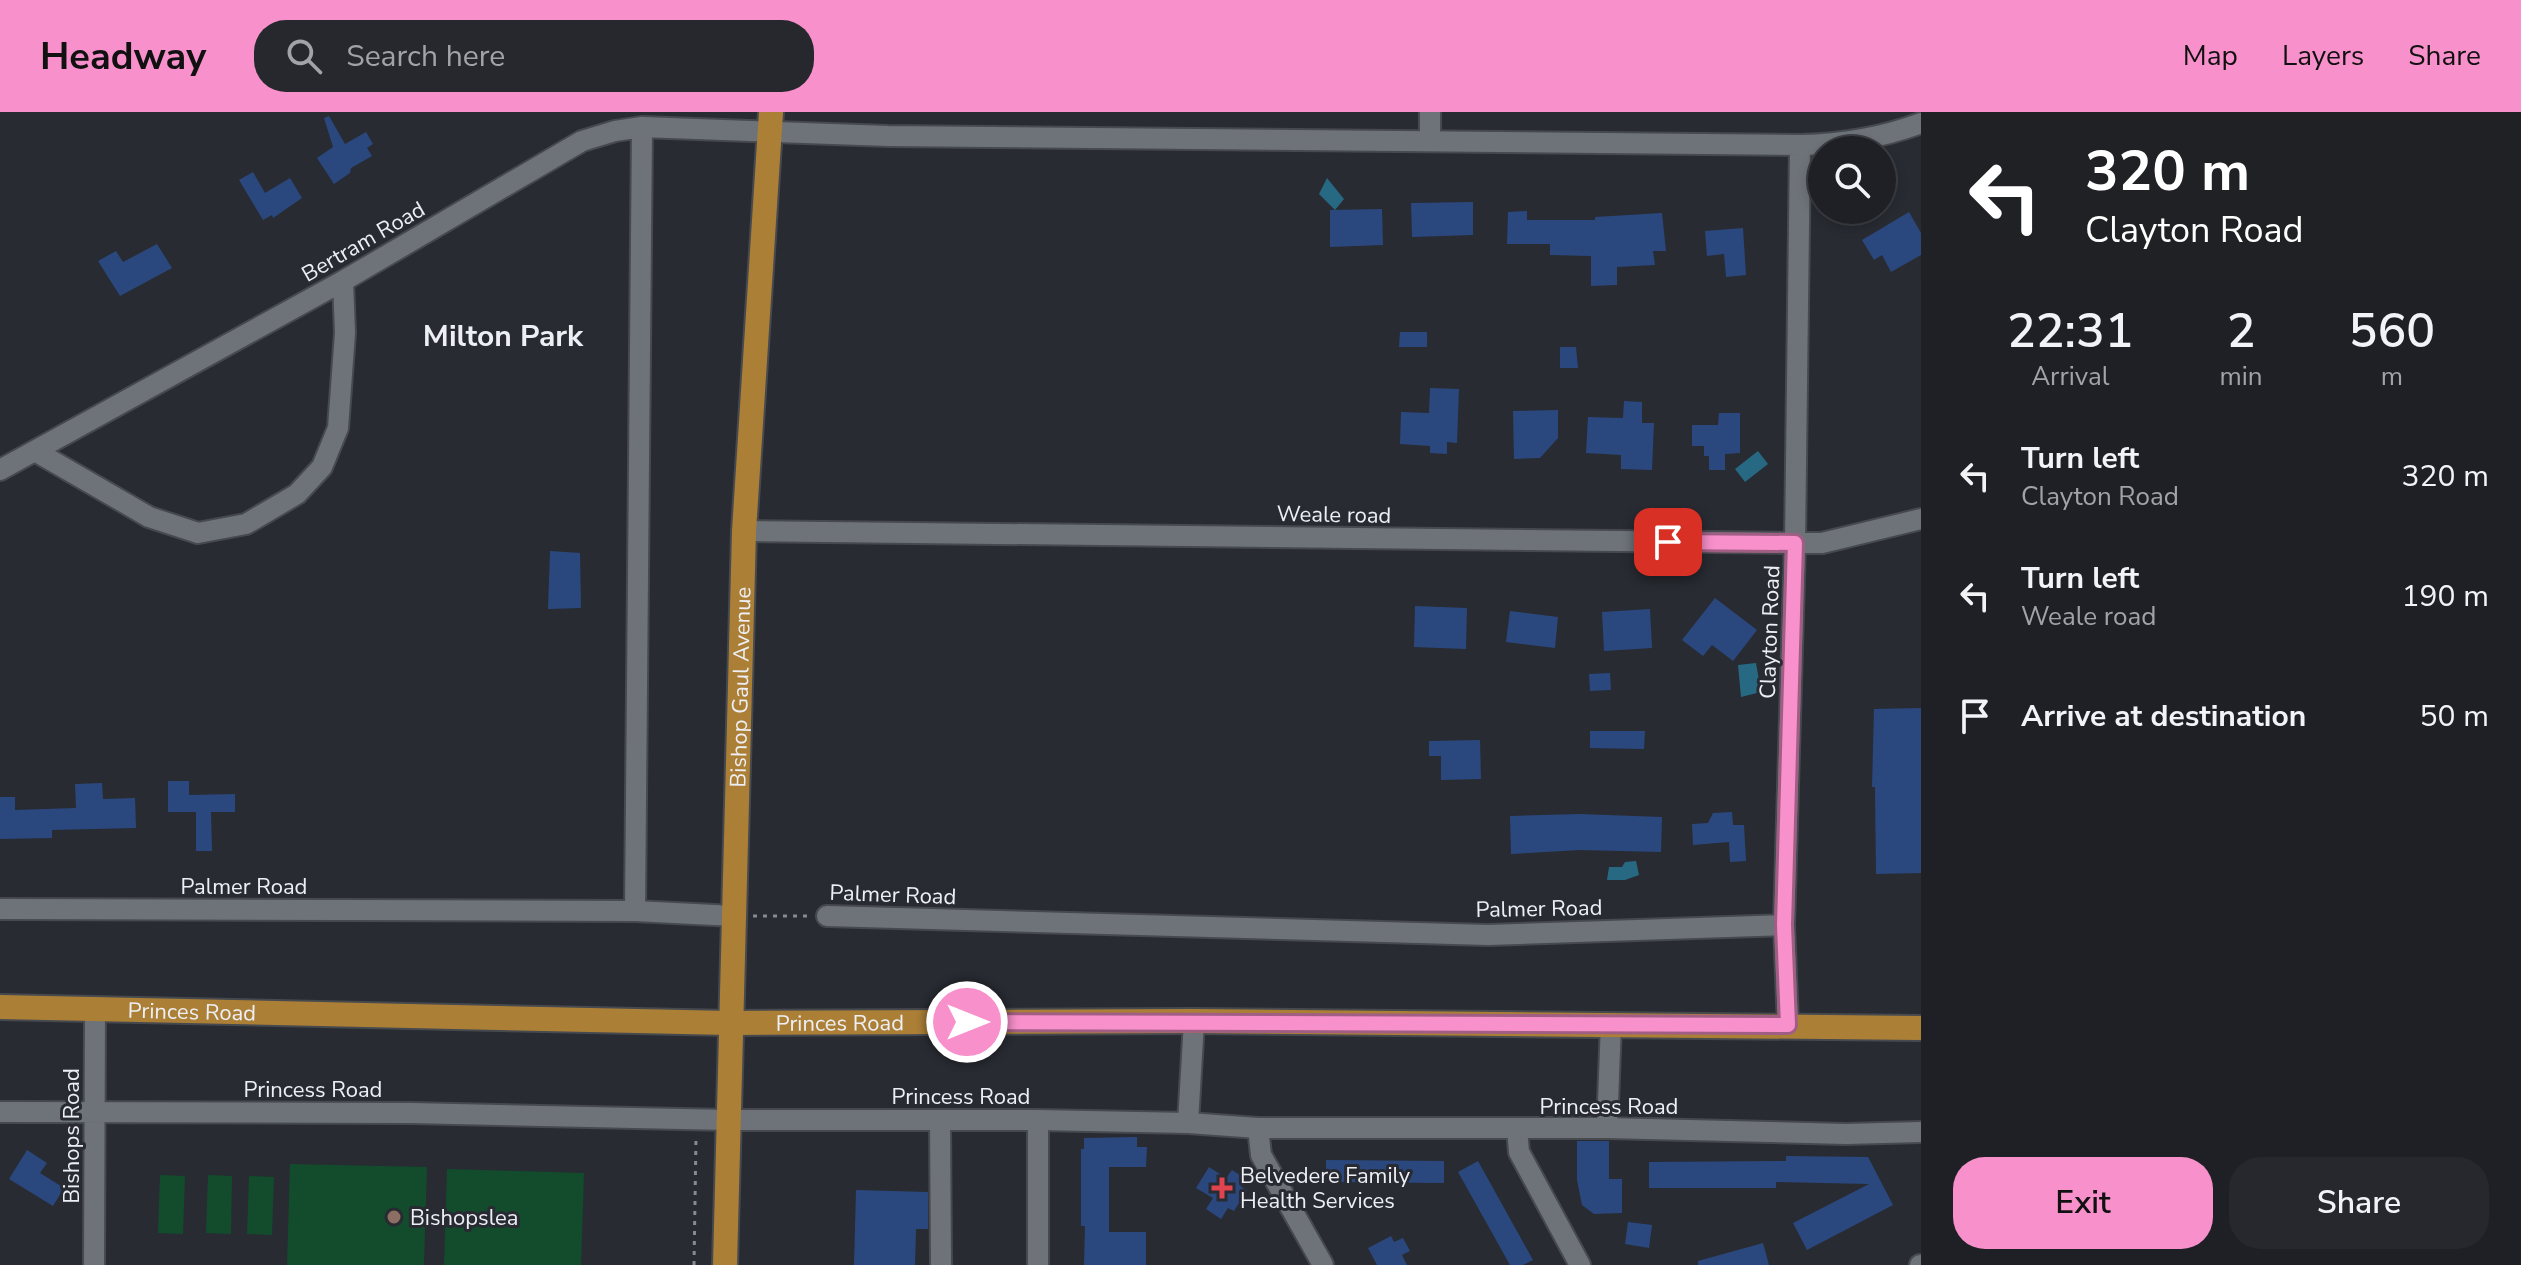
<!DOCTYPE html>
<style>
:root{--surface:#1e2026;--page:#26282e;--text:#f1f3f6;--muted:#a1a3a7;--line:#3c3e43;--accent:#f890cb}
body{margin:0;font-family:"Nunito Sans",sans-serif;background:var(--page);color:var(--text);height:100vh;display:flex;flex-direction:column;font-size:30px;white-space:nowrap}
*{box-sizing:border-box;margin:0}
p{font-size:26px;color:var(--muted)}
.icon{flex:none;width:44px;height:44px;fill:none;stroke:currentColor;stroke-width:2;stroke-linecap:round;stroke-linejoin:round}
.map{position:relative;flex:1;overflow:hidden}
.details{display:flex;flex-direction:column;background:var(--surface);width:600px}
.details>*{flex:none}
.banner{background:#202124;color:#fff;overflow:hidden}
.buttons{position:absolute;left:1808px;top:24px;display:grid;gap:16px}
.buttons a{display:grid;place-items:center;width:88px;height:88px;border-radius:50%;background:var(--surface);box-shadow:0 4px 12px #0003,0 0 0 2px var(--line);font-size:40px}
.pin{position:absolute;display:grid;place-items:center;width:68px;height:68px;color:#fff;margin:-34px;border-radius:16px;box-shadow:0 4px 12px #0006}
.me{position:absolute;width:88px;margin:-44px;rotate:90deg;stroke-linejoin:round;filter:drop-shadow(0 0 6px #0008)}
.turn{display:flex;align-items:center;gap:28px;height:168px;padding:0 32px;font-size:36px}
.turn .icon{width:104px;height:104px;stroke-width:2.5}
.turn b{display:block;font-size:56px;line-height:68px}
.eta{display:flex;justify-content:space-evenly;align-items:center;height:136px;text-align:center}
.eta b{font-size:48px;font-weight:600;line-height:56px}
.primary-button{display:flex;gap:16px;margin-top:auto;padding:16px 32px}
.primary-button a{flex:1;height:92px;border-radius:32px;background:var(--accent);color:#111;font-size:32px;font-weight:600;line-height:92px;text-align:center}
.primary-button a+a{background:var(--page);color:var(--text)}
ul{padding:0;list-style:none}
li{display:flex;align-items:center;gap:24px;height:120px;padding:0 32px}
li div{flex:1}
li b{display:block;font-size:30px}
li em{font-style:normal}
header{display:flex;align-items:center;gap:48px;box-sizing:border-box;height:112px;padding:0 40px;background:var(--accent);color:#111}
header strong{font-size:38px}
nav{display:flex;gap:44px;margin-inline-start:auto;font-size:28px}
.search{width:560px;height:72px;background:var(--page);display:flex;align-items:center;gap:20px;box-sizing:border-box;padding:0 28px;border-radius:32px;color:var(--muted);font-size:30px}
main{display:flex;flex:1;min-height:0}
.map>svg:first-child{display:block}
</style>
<header>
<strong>Headway</strong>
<div class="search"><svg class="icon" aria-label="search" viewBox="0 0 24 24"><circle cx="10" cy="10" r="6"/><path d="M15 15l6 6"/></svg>Search here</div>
<nav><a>Map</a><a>Layers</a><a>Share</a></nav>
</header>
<main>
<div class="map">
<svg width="1921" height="1153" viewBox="0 0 1921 1153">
<rect width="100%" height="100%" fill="#282b32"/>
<path fill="#124c2c" d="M290,1052L427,1055L424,1153H287Z
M447,1057L584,1061L581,1153H444Z
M160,1063L185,1064L183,1122L158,1121Z
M208,1063L232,1064L231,1122L206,1121Z
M249,1064L274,1065L272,1123L247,1122Z"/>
<path fill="#276983" d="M1327,66L1344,87L1335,98L1319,82Z
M1758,339L1768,352L1745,370L1735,357Z
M1756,551L1761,580L1741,585L1738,553Z
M1636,749L1639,763L1625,768H1607L1609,755H1622L1625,750Z"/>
<path fill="#2b487e" d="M329,4L345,32L366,20L373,32L367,36L372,44L351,56L350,61L334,72L317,46L333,35L324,6Z
M253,60L265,81L290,66L302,86L273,106L272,103L263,108L239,68Z
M1473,90V123L1412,125L1411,91Z
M1382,97L1383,133L1330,135V98Z
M1527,99V108H1595V105L1662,101L1666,139H1653L1655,153L1617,155V173L1591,174V144L1550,143V132H1507L1508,100Z
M1909,100L1921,121V143L1891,160L1882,143L1874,148L1862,128Z
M1743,116L1746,163L1726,165L1724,142L1707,144L1705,119Z
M157,132L172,156L120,184L98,149L116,139L123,150Z
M1400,220H1427V235H1399Z
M1560,235H1576L1578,256H1560Z
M1430,276L1459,277L1457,331L1447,330V342L1430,341V334L1400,332L1401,300L1429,301Z
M1624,289L1642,290V311H1654L1652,358L1621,357V343L1586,341L1588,305L1623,306Z
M1558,298V326L1540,346L1514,347L1513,299Z
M1719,301H1740V341L1725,342V358H1709V344H1704V334H1692V313H1718Z
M550,439L580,441L581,496L548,497Z
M1715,486L1757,518L1733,549L1712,533L1703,544L1682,528Z
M1415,494L1467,496L1466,537L1414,535Z
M1650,497L1652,536L1604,539L1602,500Z
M1510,499L1558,505L1555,536L1506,530Z
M1610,561L1611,578L1590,579L1589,562Z
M1921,596V761L1876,762L1875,675H1872L1874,597Z
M1590,619H1645L1644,637L1590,636Z
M1480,628L1481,667L1441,668V644H1429V629Z
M168,669H189V683L235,682V700H211L212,739H196V700H168Z
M102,671L103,687L135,686L136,716L52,718V726L0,727V685H15V698L76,696L75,672Z
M1732,700L1733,713H1744L1746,749L1730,750L1729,730L1693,733L1692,712L1708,711L1713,701Z
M1579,702L1662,705L1661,740L1580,738L1511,742L1510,704Z
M1137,1025V1035H1147L1146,1055H1109V1120H1146V1153H1084L1085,1114H1081V1037H1084V1026Z
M1577,1029H1609V1067H1622V1101L1594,1102L1582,1093L1577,1068Z
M27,1038L47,1051L40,1061L64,1076L53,1094L9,1067Z
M1786,1044L1868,1045L1893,1093L1807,1138L1793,1111L1869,1072L1776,1070V1076H1649V1050L1786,1049Z
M1326,1048L1444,1049V1071L1326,1070Z
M1478,1049L1533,1148L1523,1153H1510L1458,1060Z
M1209,1055L1226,1066L1232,1058L1246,1067L1241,1075L1247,1078L1234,1099L1228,1096L1221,1107L1206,1097L1213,1086L1196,1076Z
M856,1078L928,1080V1117H916L915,1153H854Z
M1628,1110L1652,1113L1649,1136L1625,1132Z
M1391,1124L1394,1130L1403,1126L1410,1139L1402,1143L1407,1153H1377L1368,1136Z
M1763,1131L1769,1153H1698V1149Z"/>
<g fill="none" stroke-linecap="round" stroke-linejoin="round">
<defs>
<path id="minor" d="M1430,29V0
M35,339L149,405L198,421L246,412L297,382L322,355L338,316L345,221L343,169
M0,358L343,169L582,29L615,19L642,15L888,24L1800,33C1843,32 1881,26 1921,11
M744,419L1795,431H1822L1921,407
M0,797L635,799L734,804
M635,799L642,15
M827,804L1488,823L1784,813
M1788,913L1784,813L1795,431L1800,33
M0,1000L411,1001L727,1008H1038L1188,1011L1258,1016H1607L1846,1022L1921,1020
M940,1008L941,1153
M1038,1008V1153
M1188,1011L1194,909
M1258,1016L1261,1043L1323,1153
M1607,1016L1611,912
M1517,1017L1519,1040L1580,1153
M94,1153L95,896
M1920,1153H1921"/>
<g id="major">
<path id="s1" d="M0,895L730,911L1194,909L1921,916"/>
<path id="s2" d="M725,1153L744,419L771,0"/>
</g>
</defs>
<use href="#minor" stroke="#46494e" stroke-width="24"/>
<use href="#major" stroke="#46494e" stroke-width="28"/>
<path stroke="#888a90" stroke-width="3" stroke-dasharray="4 6" stroke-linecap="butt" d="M753,804H810
M694,1153L696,1025"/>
<use href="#minor" stroke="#6e737a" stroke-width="20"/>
<use href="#major" stroke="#ac7f36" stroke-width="24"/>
</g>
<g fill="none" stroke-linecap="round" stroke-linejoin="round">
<defs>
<path id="route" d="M967,910L1788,913L1784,813L1795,431L1668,430"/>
</defs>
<use href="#route" stroke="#a15e84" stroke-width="20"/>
<use href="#route" stroke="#f890cb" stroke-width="14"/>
</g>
<path fill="#e0444e" stroke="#282b32" stroke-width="3" d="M1218 1064h8v8h8v8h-8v8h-8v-8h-8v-8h8z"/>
<circle fill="#8d6e63" stroke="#282b32" stroke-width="3" cx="394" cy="1105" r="8"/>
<g text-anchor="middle" stroke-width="6" stroke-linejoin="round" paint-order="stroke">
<g font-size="22" fill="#edeff4" stroke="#282b32">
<text transform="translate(363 129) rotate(-30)" y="8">Bertram Road</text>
<text transform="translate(1334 402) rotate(1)" y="8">Weale road</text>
<text transform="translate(1769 520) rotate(-88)" y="8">Clayton Road</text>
<text dy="8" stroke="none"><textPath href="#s2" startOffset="578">Bishop Gaul Avenue</textPath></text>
<text x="244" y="782">Palmer Road</text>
<text transform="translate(893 782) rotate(2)" y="8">Palmer Road</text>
<text transform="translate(1539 796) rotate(-1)" y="8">Palmer Road</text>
<text dy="8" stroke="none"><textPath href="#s1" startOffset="192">Princes Road</textPath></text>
<text dy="8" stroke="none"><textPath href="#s1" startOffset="840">Princes Road</textPath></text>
<text x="313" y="985">Princess Road</text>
<text x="961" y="992">Princess Road</text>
<text x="1609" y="1002">Princess Road</text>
<text transform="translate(71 1024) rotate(-90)" y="8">Bishops Road</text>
</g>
<g font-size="22" fill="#edeff4" stroke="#282b32" text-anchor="start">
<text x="1240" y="1071">Belvedere Family<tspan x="1240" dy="25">Health Services</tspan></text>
<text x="410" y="1113">Bishopslea</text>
</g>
<g font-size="30" font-weight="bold" fill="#edeff4" stroke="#282b32">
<text x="503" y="234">Milton Park</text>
</g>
</g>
</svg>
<div class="buttons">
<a><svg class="icon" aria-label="search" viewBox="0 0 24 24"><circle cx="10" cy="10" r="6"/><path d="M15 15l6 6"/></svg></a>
</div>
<div class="pin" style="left:1668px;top:430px;background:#d93025"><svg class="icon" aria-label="arrive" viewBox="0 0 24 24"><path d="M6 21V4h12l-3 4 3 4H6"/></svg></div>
<svg class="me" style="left:967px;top:910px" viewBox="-20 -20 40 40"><circle r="17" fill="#f890cb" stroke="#fff" stroke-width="3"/><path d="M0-11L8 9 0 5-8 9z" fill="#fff"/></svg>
</div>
<section class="details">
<div class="banner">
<div class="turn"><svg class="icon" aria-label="left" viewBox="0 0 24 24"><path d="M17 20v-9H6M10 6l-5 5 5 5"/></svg><div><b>320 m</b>Clayton Road</div></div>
</div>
<div class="eta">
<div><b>22:31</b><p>Arrival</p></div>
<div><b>2</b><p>min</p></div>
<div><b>560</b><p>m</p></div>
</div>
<ul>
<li><svg class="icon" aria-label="left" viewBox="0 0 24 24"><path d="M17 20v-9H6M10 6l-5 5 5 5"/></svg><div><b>Turn left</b><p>Clayton Road</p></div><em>320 m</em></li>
<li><svg class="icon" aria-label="left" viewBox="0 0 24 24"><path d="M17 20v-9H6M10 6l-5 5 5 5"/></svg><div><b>Turn left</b><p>Weale road</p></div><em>190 m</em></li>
<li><svg class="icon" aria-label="arrive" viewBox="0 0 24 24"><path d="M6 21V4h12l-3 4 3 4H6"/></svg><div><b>Arrive at destination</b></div><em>50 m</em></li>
</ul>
<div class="primary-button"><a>Exit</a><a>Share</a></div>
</section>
</main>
